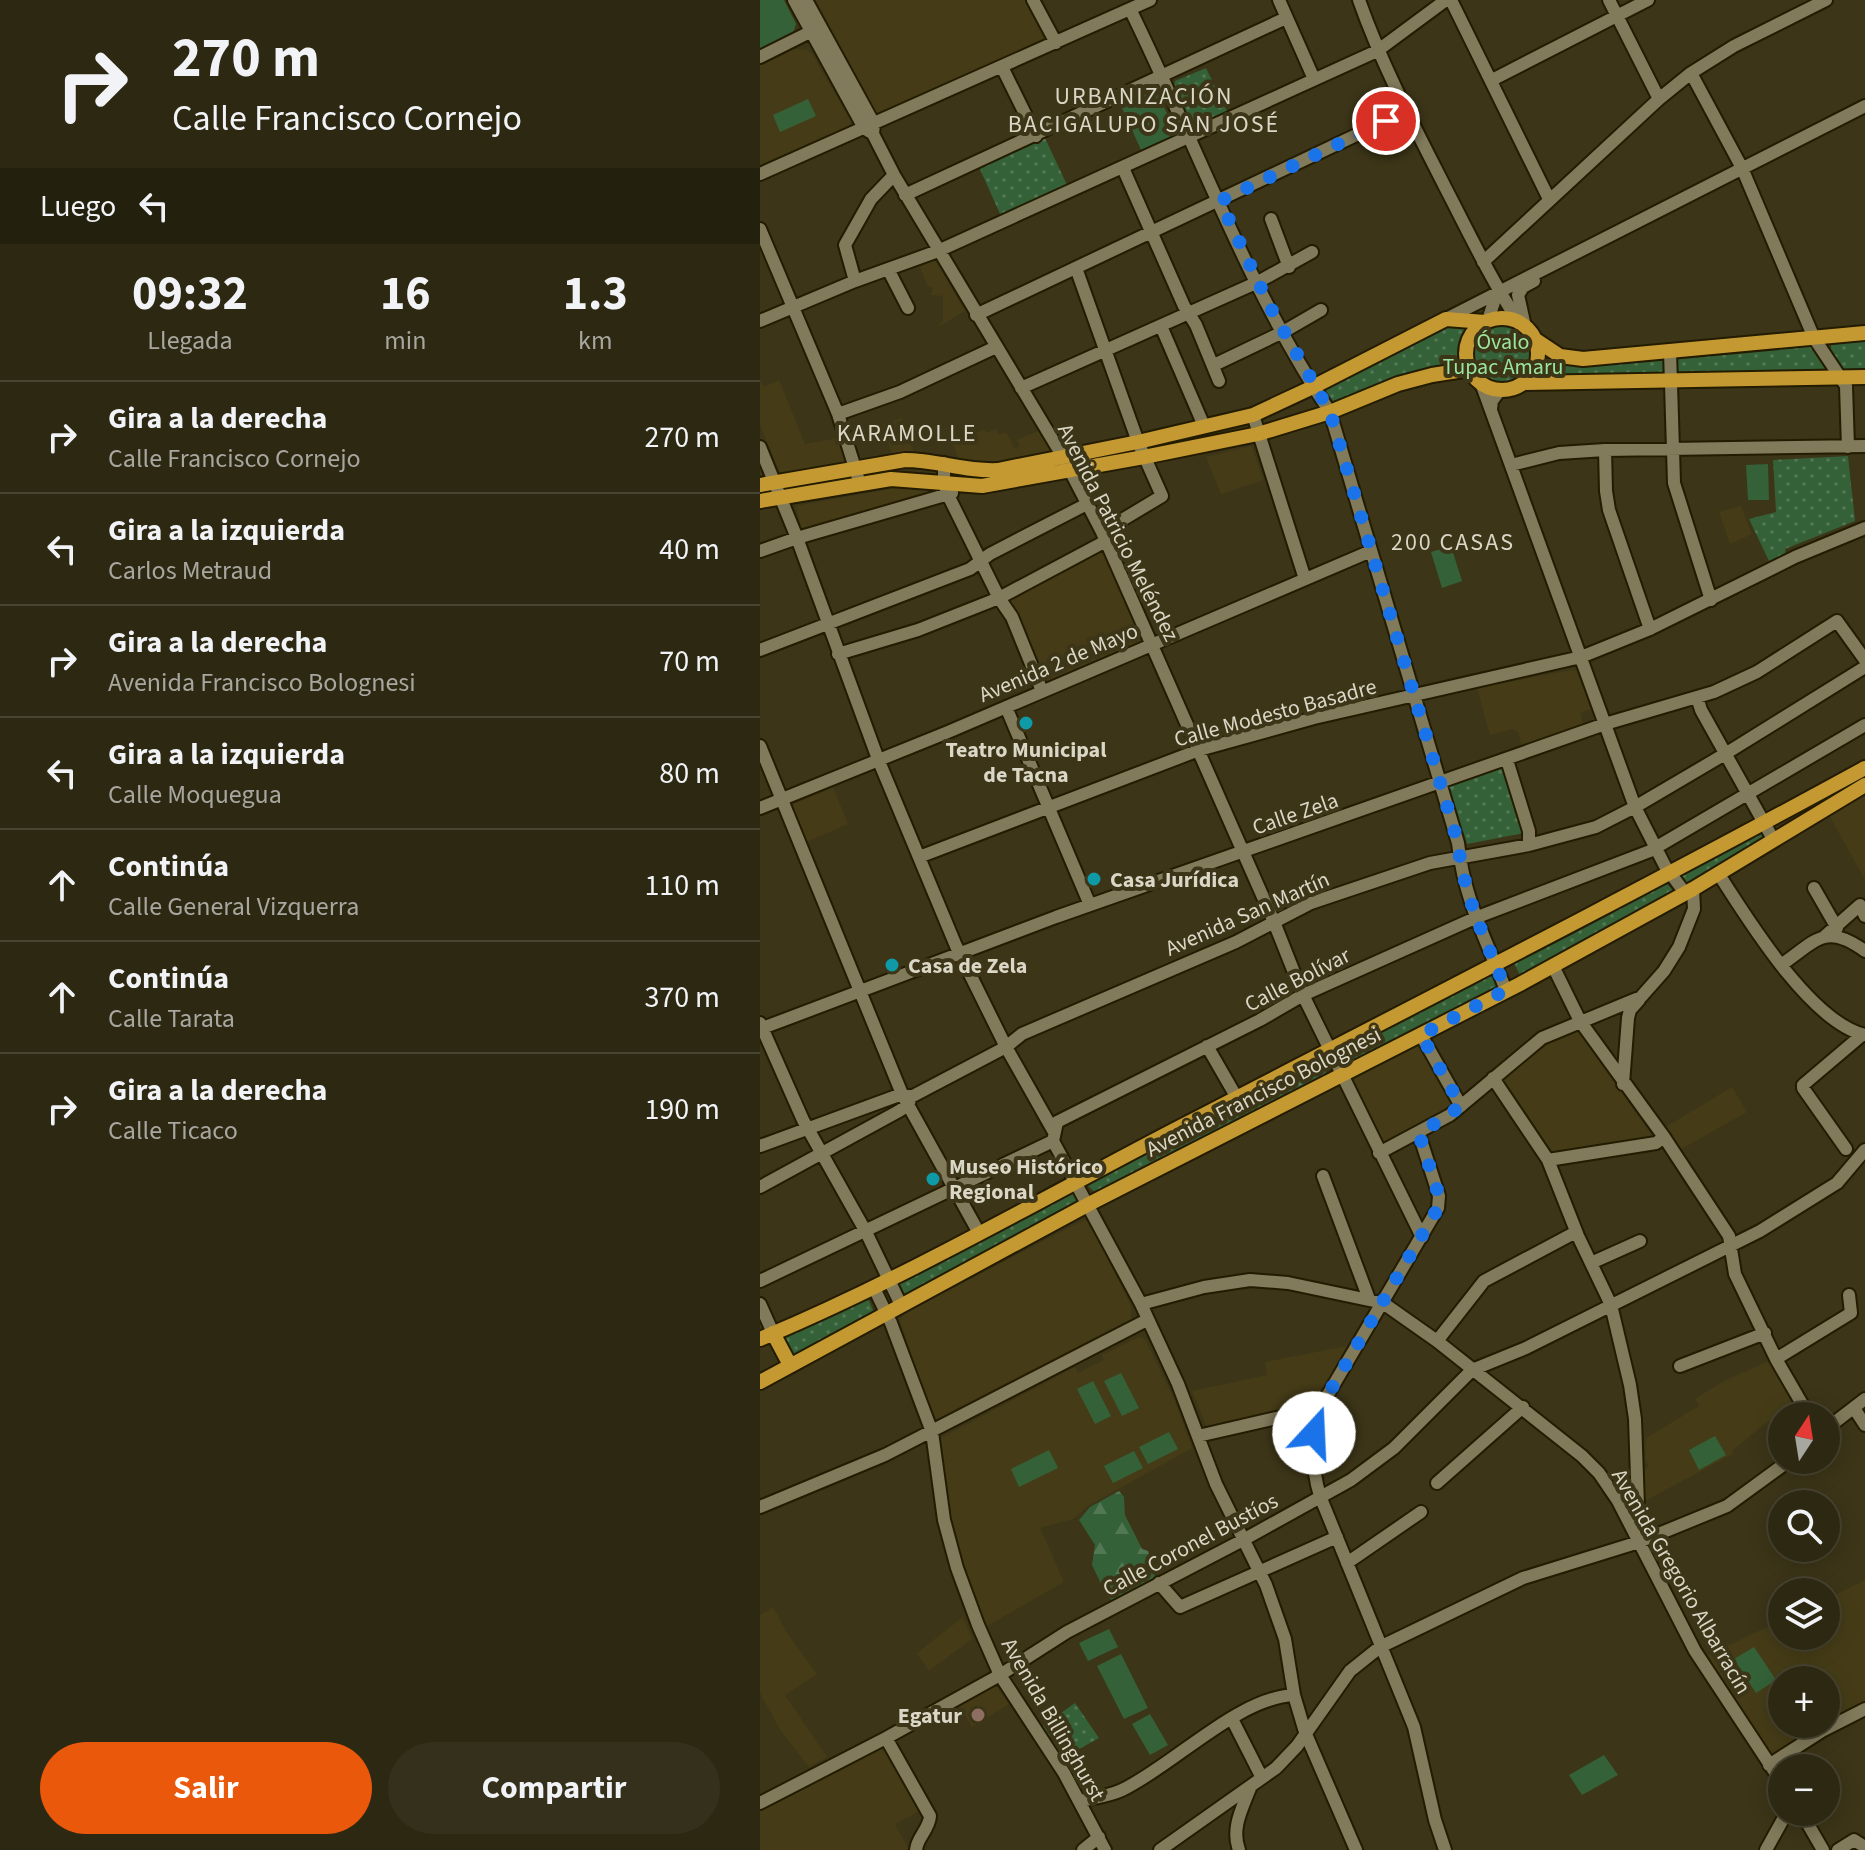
<!DOCTYPE html>
<html lang="es">
<meta charset="utf-8">
<style>
:root{--surface:#2d2812;--page:#35301b;--text:#f1f3f6;--muted:#a7a69f;--line:#484432;--accent:#ea580c}
body{margin:0;font-family:"Source Sans 3",sans-serif;background:var(--page);color:var(--text);height:100vh;display:flex;flex-direction:column;font-size:30px;white-space:nowrap}
*{box-sizing:border-box;margin:0}
p{font-size:26px;color:var(--muted)}
.icon{flex:none;width:44px;height:44px;fill:none;stroke:currentColor;stroke-width:2;stroke-linecap:round;stroke-linejoin:round}
.map{position:relative;flex:1;overflow:hidden}
.drawer{display:flex;flex-direction:column;background:var(--surface);width:760px}
.drawer>*{flex:none}
.hud{background:#2d2812;color:var(--text);overflow:hidden}
.needle{width:52px;rotate:12deg}
.buttons{position:absolute;left:1008px;top:1402px;display:grid;gap:16px}
.buttons a{display:grid;place-items:center;width:72px;height:72px;border-radius:50%;background:var(--surface);box-shadow:0 4px 20px #0003,0 0 0 2px var(--line);font-size:40px}
.pin{position:absolute;display:grid;place-items:center;width:68px;height:68px;color:#fff;margin:-34px;border:4px solid #fff;border-radius:50%;box-shadow:0 2px 8px #0007}
.me{position:absolute;width:88px;margin:-44px;rotate:20deg;stroke-linejoin:round;filter:drop-shadow(0 0 6px #0008)}
.turn{display:flex;align-items:center;gap:28px;height:168px;padding:0 40px;font-size:36px}
.turn .icon{width:104px;height:104px;stroke-width:2.5}
.turn b{display:block;font-size:56px;line-height:68px}
.then{display:flex;align-items:center;height:76px;padding:0 40px;background:#0003;gap:16px;font-size:30px}
.eta{display:flex;justify-content:space-evenly;align-items:center;height:136px;text-align:center}
.eta b{font-size:48px;font-weight:700;line-height:56px}
.primary-button{display:flex;gap:16px;margin-top:auto;padding:16px 40px}
.primary-button a{flex:1;height:92px;border-radius:48px;background:var(--accent);color:#fff;font-size:32px;font-weight:700;line-height:92px;text-align:center}
.primary-button a+a{background:var(--page);color:var(--text)}
ul{padding:0;list-style:none}
li{display:flex;align-items:center;gap:24px;height:112px;padding:0 40px;border-top:2px solid var(--line)}
li div{flex:1}
li b{display:block;font-size:30px}
li em{font-style:normal}
main{display:flex;flex:1;min-height:0}
.map>svg:first-child{display:block}
</style>
<main>
<section class="drawer">
<div class="hud">
<div class="turn"><svg class="icon" aria-label="right" viewBox="0 0 24 24"><path d="M7 20v-9h11M14 6l5 5-5 5"/></svg><div><b>270 m</b>Calle Francisco Cornejo</div></div>
<div class="then">Luego<svg class="icon" aria-label="left" viewBox="0 0 24 24"><path d="M17 20v-9H6M10 6l-5 5 5 5"/></svg></div>
</div>
<div class="eta">
<div><b>09:32</b><p>Llegada</p></div>
<div><b>16</b><p>min</p></div>
<div><b>1.3</b><p>km</p></div>
</div>
<ul>
<li><svg class="icon" aria-label="right" viewBox="0 0 24 24"><path d="M7 20v-9h11M14 6l5 5-5 5"/></svg><div><b>Gira a la derecha</b><p>Calle Francisco Cornejo</p></div><em>270 m</em></li>
<li><svg class="icon" aria-label="left" viewBox="0 0 24 24"><path d="M17 20v-9H6M10 6l-5 5 5 5"/></svg><div><b>Gira a la izquierda</b><p>Carlos Metraud</p></div><em>40 m</em></li>
<li><svg class="icon" aria-label="right" viewBox="0 0 24 24"><path d="M7 20v-9h11M14 6l5 5-5 5"/></svg><div><b>Gira a la derecha</b><p>Avenida Francisco Bolognesi</p></div><em>70 m</em></li>
<li><svg class="icon" aria-label="left" viewBox="0 0 24 24"><path d="M17 20v-9H6M10 6l-5 5 5 5"/></svg><div><b>Gira a la izquierda</b><p>Calle Moquegua</p></div><em>80 m</em></li>
<li><svg class="icon" aria-label="ahead" viewBox="0 0 24 24"><path d="M12 20V5M6 11l6-6 6 6"/></svg><div><b>Continúa</b><p>Calle General Vizquerra</p></div><em>110 m</em></li>
<li><svg class="icon" aria-label="ahead" viewBox="0 0 24 24"><path d="M12 20V5M6 11l6-6 6 6"/></svg><div><b>Continúa</b><p>Calle Tarata</p></div><em>370 m</em></li>
<li><svg class="icon" aria-label="right" viewBox="0 0 24 24"><path d="M7 20v-9h11M14 6l5 5-5 5"/></svg><div><b>Gira a la derecha</b><p>Calle Ticaco</p></div><em>190 m</em></li>
</ul>
<div class="primary-button"><a>Salir</a><a>Compartir</a></div>
</section>
<div class="map">
<svg width="1105" height="1850" viewBox="0 0 1105 1850">
<defs>
<pattern id="green-dots" width="8" height="8" patternUnits="userSpaceOnUse" patternTransform="scale(2)"><rect width="8" height="8" fill="#346138"/><path d="M2 2h.1M6 6h.1" fill="none" stroke="#517753" stroke-width="1.8" stroke-linecap="round"/></pattern>
<pattern id="forest-firs" width="22" height="20" patternUnits="userSpaceOnUse" patternTransform="scale(2)"><rect width="22" height="20" fill="#346138"/><path d="M5 1l3.5 6h-7zM16 11l3.5 6h-7z" fill="#517753"/></pattern>
</defs>
<rect width="100%" height="100%" fill="#3c3518"/>
<path fill="#453c17" d="M50,0H265L284,34L282,42L122,114L114,111Z
M26,48L47,50L52,54L91,121L89,126L0,168V62Z
M175,260L205,311L178,327L183,320V296L171,295L173,288L167,285L160,267Z
M19,380L45,444L78,438L88,464L21,475L0,425V381L4,387Z
M141,418L154,452L133,456L121,426Z
M224,429L227,433L236,429L239,435L246,432L255,449L260,446L257,440L278,431L292,450L290,455L221,466L199,460L193,445Z
M492,446L503,480L461,494L446,457Z
M147,486L183,491L42,531L36,506Z
M981,506L992,534L970,544L959,512Z
M346,541L393,643L282,691L239,598Z
M812,670L817,671L831,709L820,713L824,726L762,747L758,732L753,729L730,735L717,688Z
M73,787L88,824L46,842L32,808L34,804Z
M1105,791V880L1069,815Z
M812,1031L819,1032L891,1134L890,1140L792,1157L763,1111L758,1110L742,1083L743,1080L778,1048Z
M661,1035L701,1106L619,1153L583,1076Z
M972,1087L987,1112L918,1151L904,1128Z
M324,1220L329,1222L333,1229L371,1306V1319L177,1419L172,1417L140,1321L145,1313Z
M379,1337L385,1339L414,1399L432,1448L328,1506L313,1519L280,1528L304,1582L222,1629L203,1561L193,1538L179,1439L315,1367L318,1373L344,1360L342,1355Z
M587,1346L564,1391L548,1407L448,1430L432,1391L507,1375L505,1362Z
M1013,1359L1038,1404L1002,1426L972,1451L973,1454L885,1501L884,1470L889,1466L885,1459L886,1438L939,1406L935,1399L962,1382Z
M1105,1580V1704L1066,1723V1680H1022V1724H1065L1018,1754L1008,1752L946,1656L1022,1620V1636H1066V1599Z
M13,1607L27,1633L57,1674L25,1695L67,1757L49,1767L21,1731L0,1693V1615Z
M203,1617L212,1639L169,1671L157,1653Z
M234,1684L249,1704L212,1727L198,1703Z
M122,1746L127,1748L161,1810L135,1824L149,1850H0V1809Z"/>
<path fill="url(#green-dots)" d="M446,68L468,113L437,126L433,125L414,87L415,81Z
M285,138L308,187L241,216L219,167Z
M685,324L708,326L700,343V360L643,375L573,401L563,386Z
M714 354a28 28 0 1 1 56 0a28 28 0 1 1-56 0Z
M1105,341V368L1082,370L1071,353V345Z
M1048,343H1051L1069,372L918,375L917,373V356L1047,346Z
M905,356V375L782,377L790,359L805,366Z
M1088,456L1095,521L1025,549L1026,554L1009,561L989,519L1016,512L1013,460Z
M743,764L764,833L707,844L688,783Z
M998,831L1003,833V842L929,885H923L919,880L920,874Z
M900,883H906L912,889L910,897L761,977L754,963L755,958Z
M722,974L731,975L737,988L732,994L596,1064L586,1058L587,1047Z
M557,1063L563,1066L566,1073L564,1081L338,1195L328,1186L329,1179Z
M313,1187L318,1191L319,1205L149,1297L138,1287L137,1282Z
M107,1296L115,1315L34,1358L19,1335Z
M315,1703L339,1738L303,1758L293,1742L298,1737L296,1735L291,1739L283,1726Z"/>
<path fill="url(#forest-firs)" d="M359,1491L364,1497L365,1515L382,1549L388,1551L395,1577L352,1600L347,1596L332,1565L335,1545L319,1520L330,1507Z"/>
<path fill="#346138" d="M0,0H24L36,24L33,33L0,51Z
M395,90L416,131L415,135L381,150L361,106Z
M48,99L56,116L20,132L13,115Z
M1008,464L1009,500H988L986,465Z
M691,546L702,581L682,588L671,552Z
M361,1373L379,1408L362,1416L344,1381Z
M333,1381L351,1416L335,1424L317,1389Z
M409,1432L418,1449L388,1464L379,1447Z
M955,1436L966,1455L939,1470L929,1450Z
M289,1450L298,1468L259,1487L251,1469Z
M374,1451L383,1468L353,1483L344,1466Z
M349,1629L358,1647L328,1661L319,1643Z
M994,1647L1016,1680L996,1693L974,1659Z
M361,1654L388,1708L364,1719L337,1666Z
M390,1714L408,1745L390,1755L372,1724Z
M844,1755L858,1775L822,1795L809,1775Z"/>
<g fill="none" stroke-linecap="round" stroke-linejoin="round">
<defs>
<path id="minor" d="M34,0L104,128L110,132
M46,0L114,124L113,134L134,175L303,457L342,532L514,922L543,995L662,1237
M273,0L296,43
M519,0L554,79
M599,0C622,65 653,124 684,185C708,231 730,278 758,321
M691,0L789,199
M849,0L899,99
M370,9C436,143 487,288 570,412L698,843C704,899 726,940 746,990
M0,57L58,28
M242,67L276,136
M931,73L982,168L1054,338L1086,386L1088,447
M732,80L888,0
M363,168L424,306L436,325L459,381
M0,174L390,0
M145,195L526,18
M511,219L529,267
M0,229L78,414L100,484
M723,262L899,99L931,73L974,46L1066,0
M316,268L378,442L402,496L342,532
M128,269L148,308
M95,281L85,245L111,199L134,175
M216,315L647,111
M686,319L1105,106
M728,320L738,290
M0,321L95,281L178,251L617,51L686,0
M764,322L758,295L763,287L774,281
M401,326L444,426
M910,351L914,483L951,600
M454,365L523,332L561,310
M721,383L875,807L905,866L925,893
M261,388L498,282L552,252
M731,409L732,401L740,390
M78,414L140,392L236,347
M493,415L545,579
M0,447L37,538L118,759L196,946L246,1047L294,1132
M845,450L846,491L849,510L890,629
M184,463V483L188,495L239,598L252,617L282,691
M751,465L799,453L845,450L1105,446
M0,551L37,538L192,493
M0,650L210,569L230,554L327,504
M78,654L158,630L239,598L346,541
M937,697L941,710L1013,839
M246,707L330,905
M0,746L142,1094L219,1233
M747,760L769,831V845
M0,808L188,732L611,551
M159,857L439,750L554,718L821,657L890,629L1035,557L1105,528
M958,873C987,918 1050,1022 1105,1035
M1054,888L1077,928
M1065,936L1100,905L1105,916
M1021,965C1056,941 1065,922 1105,951
M793,966L820,1021L904,1137L969,1236L975,1274L1016,1359L1049,1416
M0,1023L43,1120L106,1232L141,1305
M0,1029L296,917L845,724L954,692L997,672L1077,621L1105,660
M661,1035L701,1106
M447,1046L477,1098
M733,1078L788,1160L818,1236L851,1305L870,1385L875,1419L879,1535
M863,1084L868,1018L870,1010L879,1000
M659,1134L679,1196L678,1208L560,1408C551,1438 551,1466 560,1496L654,1727L675,1820L685,1850
M293,1141L297,1122L500,1020L543,995L715,918L890,851L1105,725
M293,1141L381,1304L418,1384L456,1484L506,1585L525,1639L534,1695L545,1732L596,1850
M0,1146L142,1094L151,1097L246,1047L262,1034L476,942L551,903L670,863L769,845L836,827L875,807L965,754L1105,667
M1086,1149L1043,1088V1085L1102,1035
M619,1153L690,1115L782,1038L881,997L904,971L919,947L934,909L933,889
M788,1160L896,1143L904,1137
M563,1176L609,1299
M0,1187L139,1111L148,1105L150,1100
M831,1263L880,1241
M0,1281L293,1141
M114,1288L131,1323L172,1432L184,1520L197,1568L218,1625L240,1675L304,1773L345,1850
M0,1304L13,1333
M381,1304L444,1287L490,1280L528,1283L623,1303L677,1341L822,1456L839,1473L858,1501L935,1651L1022,1783
M677,1341L724,1281L816,1232
M1016,1359L1091,1313L1089,1295
M920,1366L1005,1333
M1094,1408L1105,1425
M1066,1429L1105,1399
M438,1436L560,1408
M677,1483L763,1407
M0,1507L125,1455L387,1320
M587,1563L661,1512
M399,1583L420,1607L577,1537
M472,1719L502,1778
M126,1738L170,1816C169,1830 157,1837 156,1850
M1009,1765L1062,1731L1105,1709
M320,1801C333,1798 349,1796 362,1790C414,1765 477,1698 534,1695
M0,1803L126,1738L240,1675L307,1632L483,1540L591,1480L634,1448L712,1370L766,1348L1000,1231L1077,1183L1105,1150
M1041,1812L1063,1850
M323,1850L339,1837
M400,1850L516,1768L537,1746L590,1671L620,1647L763,1578L879,1542L967,1506L1030,1460
M479,1850C471,1828 482,1809 490,1788
M1006,1850L1027,1812
M1078,1850L1094,1840L1105,1847"/>
<path id="major" d="M706 354a36 36 0 1 1 72 0a36 36 0 1 1-72 0Z
M776,340L800,356L823,359L1105,333
M764,383L1105,377
M0,485L145,460C177,460 206,472 238,470L378,442L493,415L553,387L686,319L725,322
M0,501L131,479L222,486L384,457L498,434L570,412L638,384L672,375L710,369
M13,1333L30,1365
M0,1339C146,1278 283,1198 424,1125C652,1007 880,891 1105,768
M0,1382L329,1204L760,984L933,889L1105,785"/>
</defs>
<use href="#minor" stroke="#231c01" stroke-width="16"/>
<use href="#major" stroke="#231c01" stroke-width="18"/>
<use href="#minor" stroke="#817a5b" stroke-width="12"/>
<use href="#major" stroke="#c59931" stroke-width="14"/>
</g>
<g fill="none" stroke-linecap="round" stroke-linejoin="round">
<path stroke="#1a73e8" stroke-width="14" stroke-dasharray="0 25.2" d="M554,1433L560,1408L678,1208L679,1196L659,1134L701,1106L661,1035L746,990C726,940 704,898 698,843L570,412L510,307L460,201L626,121"/>
</g>
<g fill="#0f9aa8" stroke="#3c3518" stroke-width="3">
<circle cx="266" cy="723" r="8"/>
<circle cx="334" cy="879" r="8"/>
<circle cx="132" cy="965" r="8"/>
<circle cx="173" cy="1179" r="8"/>
</g>
<circle fill="#8d6e63" stroke="#3c3518" stroke-width="3" cx="218" cy="1715" r="8"/>
<g text-anchor="middle" stroke-width="8" stroke-linejoin="round" paint-order="stroke">
<g font-size="22" fill="#9be69f" stroke="#3c3518">
<text x="743" y="349">Óvalo<tspan x="743" dy="25">Tupac Amaru</tspan></text>
</g>
<g font-size="22" fill="#dbd7c6" stroke="#3c3518">
<text transform="translate(359 532) rotate(63)" y="8">Avenida Patricio Meléndez</text>
<text transform="translate(298 662) rotate(-23)" y="8">Avenida 2 de Mayo</text>
<text transform="translate(515 712) rotate(-15)" y="8">Calle Modesto Basadre</text>
<text transform="translate(535 813) rotate(-19)" y="8">Calle Zela</text>
<text transform="translate(487 913) rotate(-24)" y="8">Avenida San Martín</text>
<text transform="translate(537 979) rotate(-27)" y="8">Calle Bolívar</text>
<text transform="translate(503 1091) rotate(-27)" y="8">Avenida Francisco Bolognesi</text>
<text transform="translate(430 1544) rotate(-28)" y="8">Calle Coronel Bustíos</text>
<text transform="translate(922 1581) rotate(60)" y="8">Avenida Gregorio Albarracín</text>
<text transform="translate(294 1719) rotate(60)" y="8">Avenida Billinghurst</text>
</g>
<g font-size="22" font-weight="bold" fill="#dbd7c6" stroke="#3c3518" text-anchor="start">
<text x="266" y="757" text-anchor="middle">Teatro Municipal<tspan x="266" dy="25">de Tacna</tspan></text>
<text x="350" y="887">Casa Jurídica</text>
<text x="148" y="973">Casa de Zela</text>
<text x="189" y="1174">Museo Histórico<tspan x="189" dy="25">Regional</tspan></text>
<text x="202" y="1723" text-anchor="end">Egatur</text>
</g>
<g font-size="24" letter-spacing="2" fill="#dbd7c6" stroke="#3c3518">
<text x="384" y="104">URBANIZACIÓN<tspan x="384" dy="28">BACIGALUPO SAN JOSÉ</tspan></text>
<text x="147" y="441">KARAMOLLE</text>
<text x="693" y="550">200 CASAS</text>
</g>
</g>
</svg>
<div class="buttons">
<a><svg class="needle" viewBox="-14 -14 28 28"><path d="M0-13l5 13h-10z" fill="#e53935"/><path d="M0 13l5-13h-10z" fill="#a7a69f"/></svg></a>
<a><svg class="icon" aria-label="search" viewBox="0 0 24 24"><circle cx="10" cy="10" r="6"/><path d="M15 15l6 6"/></svg></a>
<a><svg class="icon" aria-label="layers" viewBox="0 0 24 24"><path d="M12 4l9 5-9 5-9-5zM3 14l9 5 9-5"/></svg></a>
<a>+</a>
<a>−</a>
</div>
<div class="pin" style="left:626px;top:121px;background:#d93025"><svg class="icon" aria-label="arrive" viewBox="0 0 24 24"><path d="M6 21V4h12l-3 4 3 4H6"/></svg></div>
<svg class="me" style="left:554px;top:1433px" viewBox="-20 -20 40 40"><circle r="19" fill="#fff"/><path d="M0-13L10 11 0 6-10 11z" fill="#1a73e8"/></svg>
</div>
</main>
